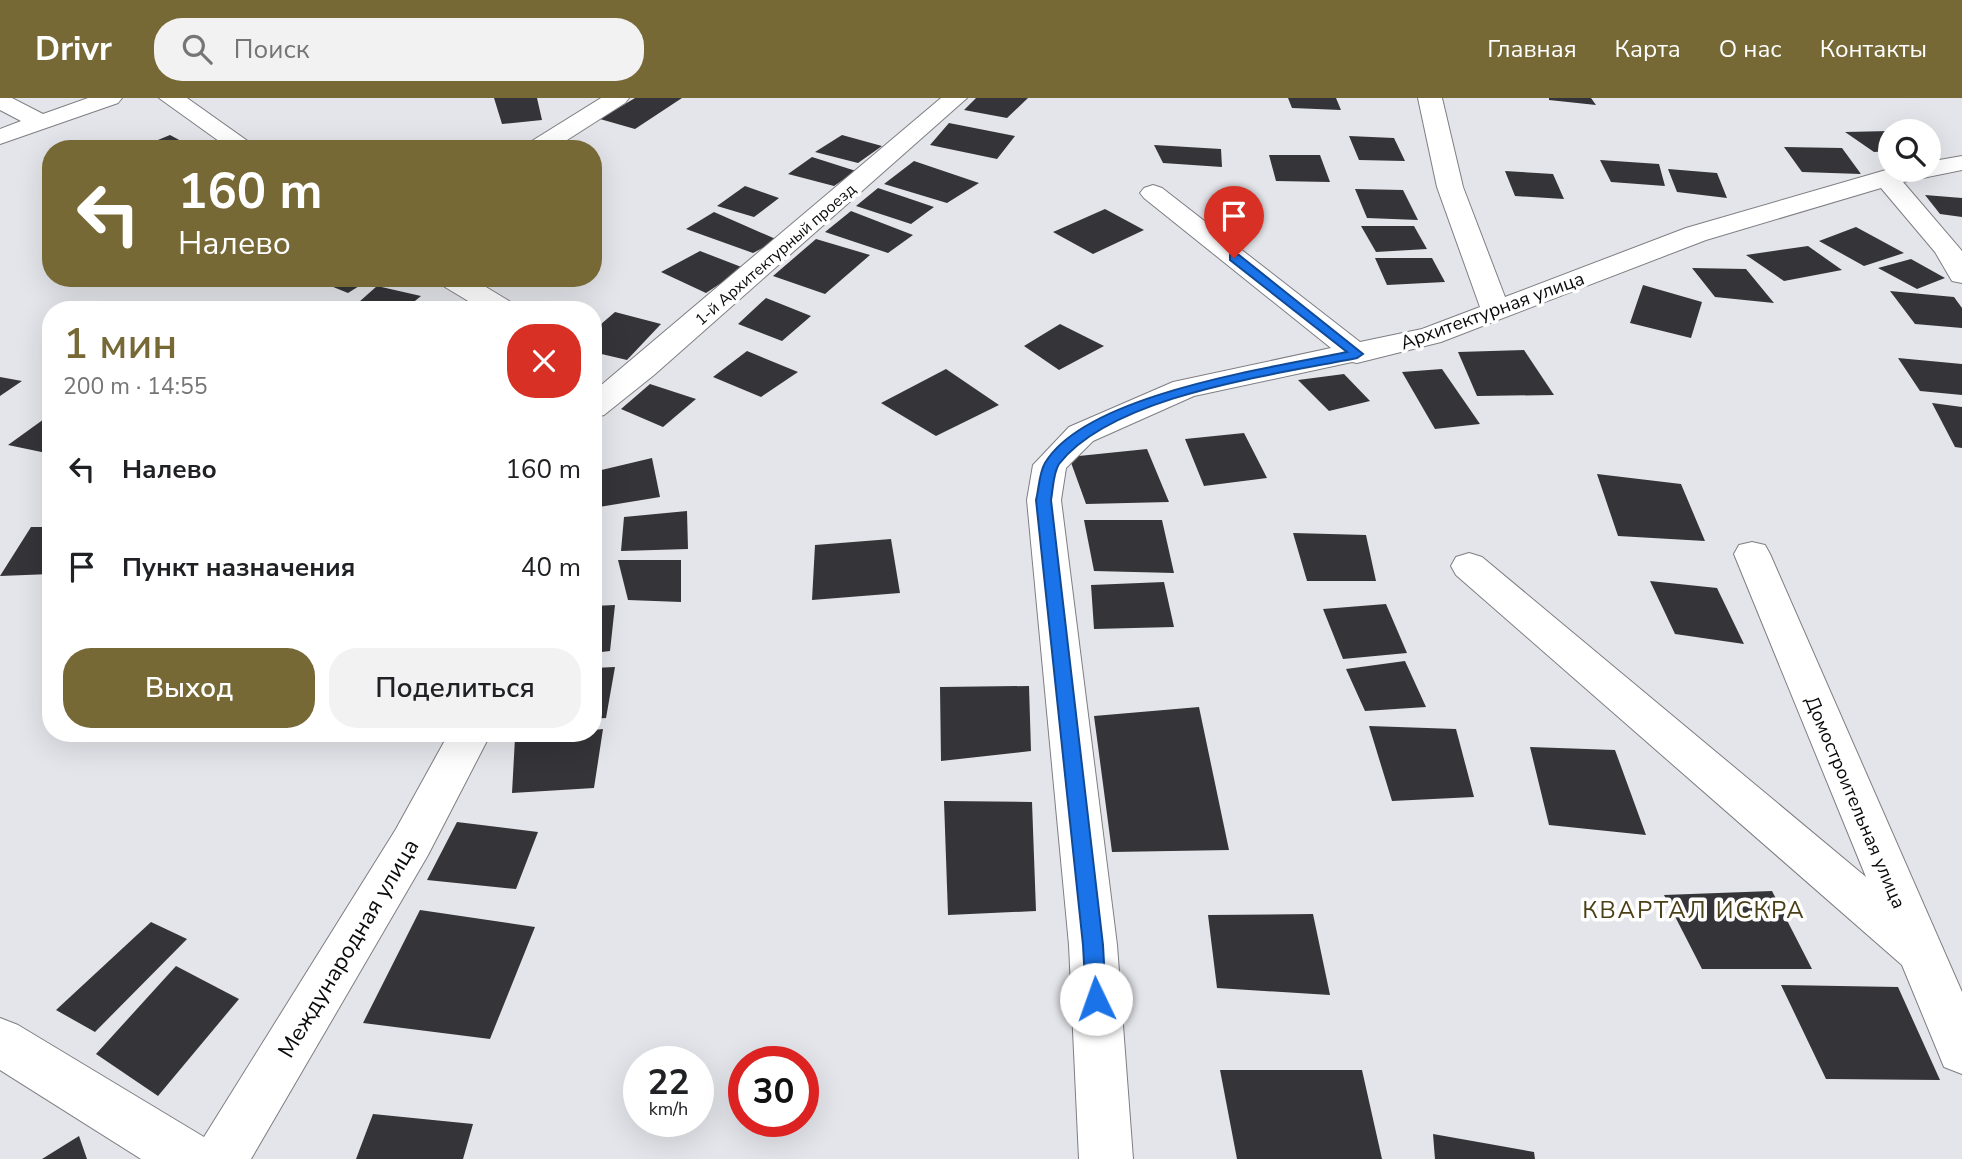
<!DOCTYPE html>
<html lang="ru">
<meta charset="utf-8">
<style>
:root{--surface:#fff;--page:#f2f2f2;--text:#202124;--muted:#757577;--accent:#776936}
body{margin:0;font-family:"Nunito Sans",sans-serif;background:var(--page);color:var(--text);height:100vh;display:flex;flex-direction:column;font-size:26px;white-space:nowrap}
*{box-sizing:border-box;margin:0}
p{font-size:23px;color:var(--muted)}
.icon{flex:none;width:38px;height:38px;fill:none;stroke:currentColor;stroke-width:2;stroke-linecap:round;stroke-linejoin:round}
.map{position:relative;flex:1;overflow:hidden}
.panel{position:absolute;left:42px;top:203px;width:560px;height:441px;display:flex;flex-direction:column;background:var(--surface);border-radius:28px;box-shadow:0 7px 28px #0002}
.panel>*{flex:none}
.top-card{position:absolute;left:42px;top:42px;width:560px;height:147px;border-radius:28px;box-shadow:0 7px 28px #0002;background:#776936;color:#fff;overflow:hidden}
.fabs{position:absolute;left:1878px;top:21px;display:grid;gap:14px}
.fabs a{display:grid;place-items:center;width:63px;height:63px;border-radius:50%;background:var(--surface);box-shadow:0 7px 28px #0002;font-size:35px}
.speed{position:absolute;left:623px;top:948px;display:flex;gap:14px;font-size:35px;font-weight:700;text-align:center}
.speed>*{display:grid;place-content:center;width:91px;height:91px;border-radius:50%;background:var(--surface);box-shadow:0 7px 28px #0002;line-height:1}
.speed small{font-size:18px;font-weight:400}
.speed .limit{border:10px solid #d22;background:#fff;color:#111}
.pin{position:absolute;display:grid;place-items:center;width:60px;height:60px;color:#fff;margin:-72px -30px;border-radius:50% 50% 50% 0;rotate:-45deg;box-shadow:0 0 7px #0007}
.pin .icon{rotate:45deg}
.me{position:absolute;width:77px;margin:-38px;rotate:357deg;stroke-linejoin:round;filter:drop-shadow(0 0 5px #0008)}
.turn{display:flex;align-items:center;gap:24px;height:147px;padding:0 21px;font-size:32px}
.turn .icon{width:91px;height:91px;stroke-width:2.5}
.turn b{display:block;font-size:49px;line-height:60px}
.round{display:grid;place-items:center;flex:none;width:74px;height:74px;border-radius:28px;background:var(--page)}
.overview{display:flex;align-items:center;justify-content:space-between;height:119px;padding:0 21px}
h1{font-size:42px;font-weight:600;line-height:52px;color:var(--accent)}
.primary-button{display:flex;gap:14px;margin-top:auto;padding:14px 21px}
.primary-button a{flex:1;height:80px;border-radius:28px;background:var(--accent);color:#fff;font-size:28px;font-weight:600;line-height:80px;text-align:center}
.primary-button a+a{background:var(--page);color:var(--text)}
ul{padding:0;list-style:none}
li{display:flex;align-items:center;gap:21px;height:98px;padding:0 21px}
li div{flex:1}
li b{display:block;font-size:26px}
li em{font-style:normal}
header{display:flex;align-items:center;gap:42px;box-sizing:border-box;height:98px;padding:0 35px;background:var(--accent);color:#fff}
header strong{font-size:33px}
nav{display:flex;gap:38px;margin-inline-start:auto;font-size:24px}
.search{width:490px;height:63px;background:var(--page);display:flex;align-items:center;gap:18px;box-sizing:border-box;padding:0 24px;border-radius:28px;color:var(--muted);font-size:26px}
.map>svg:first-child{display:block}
</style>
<header>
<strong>Drivr</strong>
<div class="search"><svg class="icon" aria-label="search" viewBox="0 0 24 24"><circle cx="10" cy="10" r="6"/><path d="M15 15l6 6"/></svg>Поиск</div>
<nav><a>Главная</a><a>Карта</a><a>О нас</a><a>Контакты</a></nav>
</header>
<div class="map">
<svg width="1962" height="1061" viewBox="0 0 1962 1061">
<rect width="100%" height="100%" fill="#e4e5ea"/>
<path fill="#353539" d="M494,0H537L542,22L502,26Z
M635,0H682L635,31L600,21Z
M976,0H1028L1007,20L964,12Z
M1288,0H1336L1341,12L1292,10Z
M1549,0H1591L1596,7L1549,2Z
M949,25L1015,38L997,61L930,47Z
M1890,33V53L1874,54L1845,34Z
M170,37L196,51H136Z
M842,37L882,48L858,65L815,54Z
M1349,38L1394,40L1405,63L1359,62Z
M1154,47L1221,51L1222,69L1163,65Z
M1784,49L1842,50L1861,76L1802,74Z
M1269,57H1320L1330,84L1276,83Z
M812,59L856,73L834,88L788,76Z
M1600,62L1659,66L1665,88L1611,84Z
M914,63L979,85L947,105L884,86Z
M1668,71L1717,75L1727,100L1677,94Z
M1505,73L1553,76L1564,101L1515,98Z
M745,88L779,100L754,119L717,108Z
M878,90L934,109L911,126L856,108Z
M1355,91L1403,92L1418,122L1367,120Z
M1925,97L1962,100V119L1940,116Z
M1105,111L1144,132L1093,156L1053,134Z
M851,113L913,137L888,155L825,134Z
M714,114L778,142L753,155L686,131Z
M1361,128H1414L1427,151L1376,154Z
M1856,129L1904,155L1864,168L1819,143Z
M816,141L870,157L825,196L773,178Z
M1808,148L1842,172L1784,183L1746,157Z
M700,153L744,170L706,195L661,174Z
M1375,160H1432L1445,184L1387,187Z
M1911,161L1945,180L1917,191L1878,170Z
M1692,170L1746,171L1774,205L1715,199Z
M311,180H372L348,195Z
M1643,187L1702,204L1691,240L1630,225Z
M377,188L421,198L404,212H350Z
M1890,193L1954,199L1962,210V230L1915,226Z
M766,200L811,218L782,243L738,226Z
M615,214L661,226L627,262L593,254V233Z
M1060,226L1104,248L1059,272L1024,248Z
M1524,252L1554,297L1477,298L1458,254Z
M747,253L798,274L761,299L713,279Z
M1898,260L1962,266V297L1920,293Z
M946,271L999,307L936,338L881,305Z
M1442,271L1480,326L1435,331L1402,274Z
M1344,276L1370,303L1329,313L1298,282Z
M0,279L22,283L0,298Z
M650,286L696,301L663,329L621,311Z
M1932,305L1962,309V350L1955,349Z
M51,316V356L8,347Z
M1244,335L1267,380L1204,388L1185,341Z
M1147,351L1169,404L1086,406L1069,359Z
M652,360L660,399L593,410V374Z
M1597,376L1681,386L1705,443L1618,438Z
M687,413L688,451L621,453L624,419Z
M1084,422H1162L1174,475L1094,473Z
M31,429H51V476L0,478Z
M1293,435L1366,437L1376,483H1307Z
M891,441L900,495L812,502L815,447Z
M618,462H681V504L628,502Z
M1650,483L1717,490L1744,546L1675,536Z
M1164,484L1174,529L1094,531L1091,487Z
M1386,506L1407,555L1343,561L1323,511Z
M615,507L610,553L593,555V508Z
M1405,563L1426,609L1365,613L1346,571Z
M615,569L606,620L593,621V570Z
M1029,588L1031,653L941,663L940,589Z
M1199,609L1229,752L1112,754L1094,618Z
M1369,628L1456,631L1474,699L1392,703Z
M603,631L594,690L512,695L515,640L593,635V632Z
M1530,649L1615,652L1646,737L1549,727Z
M944,703L1032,704L1036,813L948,817Z
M457,724L538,734L516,791L427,782Z
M1772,793L1812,871H1702L1664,797Z
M420,812L535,829L490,941L363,925Z
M1313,816L1330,897L1217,890L1208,817Z
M151,824L187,841L95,934L56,912Z
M176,868L239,901L158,998L96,956Z
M1781,887L1898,889L1940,982L1826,981Z
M1220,972H1362L1382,1061H1237Z
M373,1016L473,1026L463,1061H356Z
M1433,1036L1534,1054L1535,1061H1435Z
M79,1038L87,1061H42Z"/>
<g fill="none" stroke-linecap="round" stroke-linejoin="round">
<defs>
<path id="street" d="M0,0H12L43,16L88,0H122L118,5L0,46V31L21,23L0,12Z
M159,0H187L259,51H230Z
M601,0H629L625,5L553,51H524L527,46Z
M941,0H967L654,277L604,317L593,320V294Z
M1418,0H1442L1463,89L1505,199L1686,130L1886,72H1928V64L1962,58V72L1903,84L1962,153V185L1952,183L1935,154L1881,90L1706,142L1441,244L1357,265L1352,264L1194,298L1093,343L1066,370L1061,402L1117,847L1133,1061H1079L1069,847L1027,402L1033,367L1069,329L1173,284L1331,250L1144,100L1140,95L1144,90L1153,87L1162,90L1360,244L1422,231L1480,209L1437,89Z
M436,180H471L514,206L518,212H483L440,186Z
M1752,444L1765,447L1770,456L1962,894V976L1944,969L1902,867L1456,477L1451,468L1456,459L1469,455L1482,459L1866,779L1734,456L1739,447Z
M449,635H491L428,757L251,1061H141L0,972V920L18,927L204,1039L396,731Z"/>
</defs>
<use href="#street" stroke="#7e7e83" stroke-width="2"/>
<use href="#street" fill="#fff" fill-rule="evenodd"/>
</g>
<path fill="#1a73e8" stroke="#114b97" stroke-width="2" d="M1230,157H1239L1363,256L1357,260C1274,277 1113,297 1059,366C1053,375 1053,392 1051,402L1103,847L1106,901L1103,907L1096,910L1089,907L1086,901L1083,847L1036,402C1039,391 1039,375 1045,365C1086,296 1271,270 1347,254L1230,162Z"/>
<g text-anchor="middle" stroke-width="7" stroke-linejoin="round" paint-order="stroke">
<g font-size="16" fill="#0b0b0d" stroke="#fff">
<text transform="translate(775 156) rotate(-41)" y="6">1-й Архитектурный проезд</text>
</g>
<g font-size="19" fill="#0b0b0d" stroke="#fff">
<text transform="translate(1492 212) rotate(-20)" y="7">Архитектурная улица</text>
<text transform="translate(1856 704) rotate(67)" y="7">Домостроительная улица</text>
</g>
<g font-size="23" fill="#0b0b0d" stroke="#fff">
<text transform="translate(348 850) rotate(-59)" y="8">Международная улица</text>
</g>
<g font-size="24" letter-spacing="2" fill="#4b4017" stroke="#fff">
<text x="1694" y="820">КВАРТАЛ ИСКРА</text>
</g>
</g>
</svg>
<div class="fabs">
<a><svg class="icon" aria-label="search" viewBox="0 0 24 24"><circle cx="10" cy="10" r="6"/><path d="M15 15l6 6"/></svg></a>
</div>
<div class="speed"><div>22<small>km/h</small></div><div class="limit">30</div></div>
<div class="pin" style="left:1234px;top:160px;background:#d93025"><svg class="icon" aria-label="arrive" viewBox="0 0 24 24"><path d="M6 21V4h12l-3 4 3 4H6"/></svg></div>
<svg class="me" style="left:1096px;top:901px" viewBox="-20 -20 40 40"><circle r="19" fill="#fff"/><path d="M0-13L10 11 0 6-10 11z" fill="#1a73e8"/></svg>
<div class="top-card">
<div class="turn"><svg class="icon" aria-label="left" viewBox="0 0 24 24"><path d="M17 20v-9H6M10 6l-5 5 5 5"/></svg><div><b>160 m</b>Налево</div></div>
</div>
<section class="panel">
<div class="overview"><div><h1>1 мин</h1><p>200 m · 14:55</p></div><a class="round" style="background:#d93025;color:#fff"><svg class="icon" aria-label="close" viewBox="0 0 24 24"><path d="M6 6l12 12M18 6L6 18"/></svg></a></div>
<ul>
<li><svg class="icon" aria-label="left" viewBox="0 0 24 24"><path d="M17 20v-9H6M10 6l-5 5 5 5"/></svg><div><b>Налево</b></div><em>160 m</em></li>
<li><svg class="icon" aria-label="arrive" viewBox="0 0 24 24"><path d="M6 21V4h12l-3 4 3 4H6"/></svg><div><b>Пункт назначения</b></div><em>40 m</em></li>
</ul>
<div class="primary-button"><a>Выход</a><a>Поделиться</a></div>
</section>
</div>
